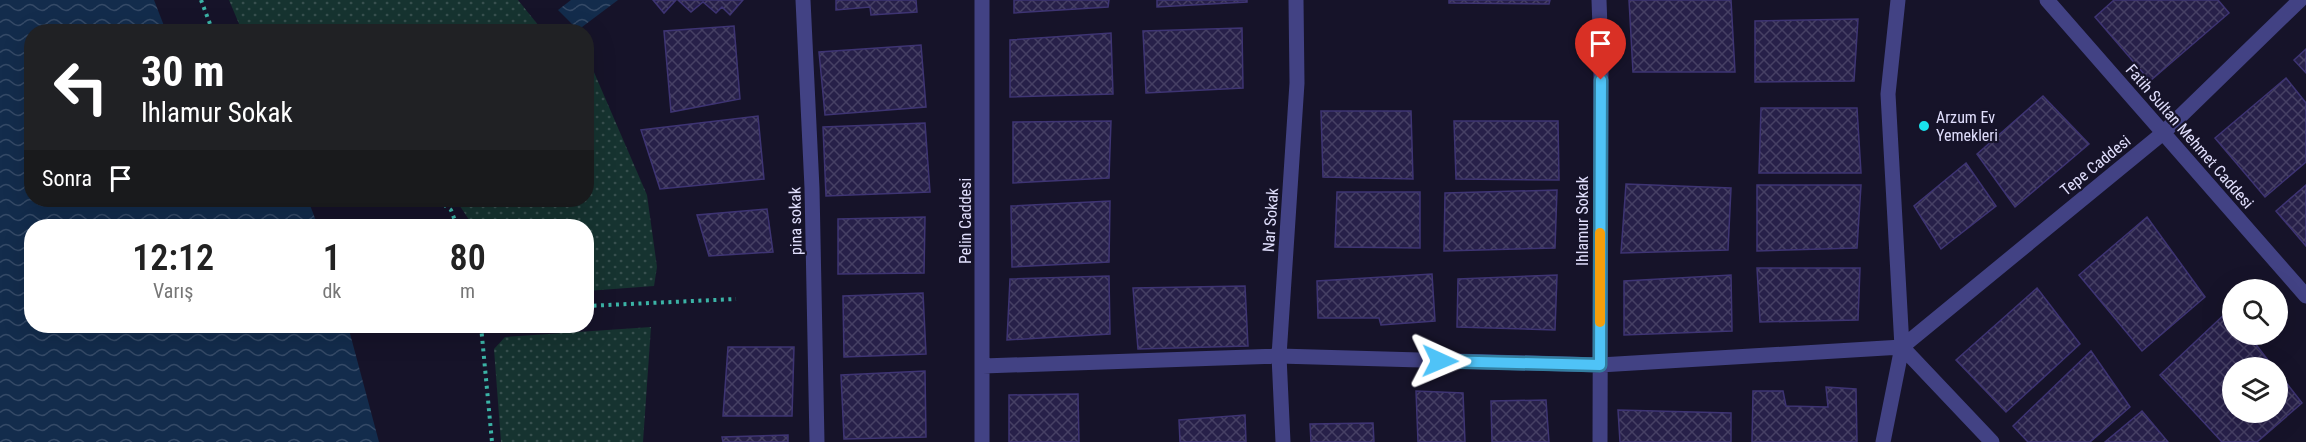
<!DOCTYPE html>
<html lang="tr">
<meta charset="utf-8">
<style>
:root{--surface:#fff;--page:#f6f6f6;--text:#222;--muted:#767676}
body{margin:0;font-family:"Roboto Condensed",sans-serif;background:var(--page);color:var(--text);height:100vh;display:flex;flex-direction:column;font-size:22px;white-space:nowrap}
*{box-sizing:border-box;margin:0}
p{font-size:20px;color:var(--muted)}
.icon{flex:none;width:33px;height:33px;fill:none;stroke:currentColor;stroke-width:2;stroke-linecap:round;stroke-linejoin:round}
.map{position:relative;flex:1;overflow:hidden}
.panel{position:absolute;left:24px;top:219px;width:570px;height:114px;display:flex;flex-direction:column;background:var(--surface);border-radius:24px;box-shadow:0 6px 24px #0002}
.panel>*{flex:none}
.hud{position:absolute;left:24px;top:24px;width:570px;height:183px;border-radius:24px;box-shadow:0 6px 24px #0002;background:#202124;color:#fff;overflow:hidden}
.tools{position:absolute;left:2222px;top:279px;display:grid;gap:12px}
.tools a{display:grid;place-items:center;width:66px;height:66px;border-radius:50%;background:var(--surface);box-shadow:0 6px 24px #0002;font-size:30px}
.pin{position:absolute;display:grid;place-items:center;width:51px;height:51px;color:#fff;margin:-62px -26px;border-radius:50% 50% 50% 0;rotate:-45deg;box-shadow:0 0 6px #0007}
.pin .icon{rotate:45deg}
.me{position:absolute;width:66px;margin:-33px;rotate:91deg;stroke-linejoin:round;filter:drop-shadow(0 0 4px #0008)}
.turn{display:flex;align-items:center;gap:21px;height:126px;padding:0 18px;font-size:27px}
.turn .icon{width:78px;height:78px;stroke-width:2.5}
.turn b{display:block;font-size:42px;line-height:51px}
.then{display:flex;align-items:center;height:57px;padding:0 18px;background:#0003;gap:12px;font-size:22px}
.eta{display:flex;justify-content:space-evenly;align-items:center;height:102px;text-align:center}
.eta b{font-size:36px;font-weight:600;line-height:42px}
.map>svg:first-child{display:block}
</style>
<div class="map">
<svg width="2306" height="442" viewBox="0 0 2306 442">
<defs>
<pattern id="grass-dots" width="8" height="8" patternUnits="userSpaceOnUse" patternTransform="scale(1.5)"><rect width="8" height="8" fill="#163330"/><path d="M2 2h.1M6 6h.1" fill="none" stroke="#38504f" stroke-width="1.8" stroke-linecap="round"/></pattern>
<pattern id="water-waves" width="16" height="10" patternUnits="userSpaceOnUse" patternTransform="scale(1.5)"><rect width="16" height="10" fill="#132c4c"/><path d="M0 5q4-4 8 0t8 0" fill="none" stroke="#354a67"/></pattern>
<pattern id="building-cross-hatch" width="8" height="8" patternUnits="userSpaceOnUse" patternTransform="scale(1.5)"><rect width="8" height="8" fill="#272049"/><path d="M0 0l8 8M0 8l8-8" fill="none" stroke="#464064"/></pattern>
</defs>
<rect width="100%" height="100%" fill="#161329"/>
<path fill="url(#grass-dots)" d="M229,0H518L543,31H242Z
M587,56L647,195L657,267L654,286L587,291L586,226H473L456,200H586Z
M651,327L643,442H501L494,349L505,337Z"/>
<path fill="url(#water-waves)" d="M0,0H154L166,31L32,32V200H308L318,226H32V326H348L379,442H0Z
M571,0H618L578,30L558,10Z"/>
<path fill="url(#building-cross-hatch)" stroke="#3e3473" stroke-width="1.5" d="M653,0H676L664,13Z
M678,0H743L730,15L722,7L716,13L703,2L691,12Z
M836,0H916L917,12L871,15L870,7L836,10Z
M1014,0H1109L1108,7L1014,13Z
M1157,0H1247V2L1157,7Z
M1449,0H1550L1549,4L1449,3Z
M1629,0H1731L1735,72H1633Z
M2114,0H2218L2229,13L2150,81L2095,17Z
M1858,19L1854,81L1755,82V21Z
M734,26L740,99L671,112L664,31Z
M1242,28L1243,88L1146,93L1143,31Z
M1111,33L1113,94L1010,97V40Z
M921,45L926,107L825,115L819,52Z
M2306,49V73L2294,60Z
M2286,78L2306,103V162L2265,197L2215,138Z
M2043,96L2089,144L2015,207L1977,154Z
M1761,108H1857L1861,173H1759Z
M1321,111H1411L1413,179L1323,177Z
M758,116L764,179L660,189L641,130Z
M1111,121L1109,178L1013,183V122Z
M1454,121H1558L1559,180L1456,179Z
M925,123L930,192L826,196L823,127Z
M1966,163L1996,206L1941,249L1914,206Z
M1626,184L1731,188L1728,250L1621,253Z
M1757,185H1861L1857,248L1757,251Z
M2306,185V246L2276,211Z
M1557,190L1555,248L1444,251L1445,193Z
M1337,192H1420V248L1335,247Z
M1110,201L1109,262L1012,267L1011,206Z
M767,209L773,252L709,256L697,215Z
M925,217L924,273L838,274V219Z
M2147,217L2205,297L2142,351L2079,275Z
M1757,268H1860L1858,320L1760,322Z
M1432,274L1435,321L1381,325L1379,318H1318L1317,281Z
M1557,275L1555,330L1457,327L1458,279Z
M1731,275L1732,331L1624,335V281Z
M1109,276L1110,334L1007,340L1010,279Z
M1245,286L1248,346L1138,349L1133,288Z
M2037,288L2080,344L2006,412L1956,360Z
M923,293L926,354L844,357L843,296Z
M2229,310L2232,314V334H2248L2274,368H2232V412H2277V371L2302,403L2257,442H2222L2160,375Z
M728,347H794L792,416H723Z
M2091,351L2130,407L2090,442H2028L2013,426Z
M925,371L926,437L844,439L841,375Z
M1826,387L1856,389L1857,442H1752L1753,391H1783L1786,406L1828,407Z
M1416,391L1463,393L1465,442H1418Z
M1078,394L1079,442H1009V395Z
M1546,400L1549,442H1492L1491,401Z
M1618,410L1731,413V442H1620Z
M2142,411L2168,442H2105Z
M1245,415L1246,442H1180L1179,420Z
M1373,423L1374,442H1311L1310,424Z
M788,435V442H723L722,437Z"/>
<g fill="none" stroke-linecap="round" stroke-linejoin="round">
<path stroke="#3bb3a6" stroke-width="4" stroke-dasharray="3 4.5" stroke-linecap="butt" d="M201,0L213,32
M438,200L451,210L457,226
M586,306L736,299
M481,326L492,442"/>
<path stroke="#424284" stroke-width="15" d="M803,0L812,188L817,442
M982,0V442
M1599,0L1601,56L1600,442
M2047,0L2306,296
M1902,347L2163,133L2300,0
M1902,347L1992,442
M983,366L1279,356L1600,365L1902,347
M1283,442L1279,356L1297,83L1296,0
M1883,442L1902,347L1888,94L1898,0"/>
</g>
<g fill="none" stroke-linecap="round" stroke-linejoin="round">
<defs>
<path id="route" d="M1440,361L1600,365L1601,80"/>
</defs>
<use href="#route" stroke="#337fa1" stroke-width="15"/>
<use href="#route" stroke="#4fc3f7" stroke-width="10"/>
<path stroke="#f59e0b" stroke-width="10" d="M1600,322V233"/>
</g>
<circle fill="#19e2ed" stroke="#161329" stroke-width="2" cx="1924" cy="126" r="6"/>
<g text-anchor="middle" stroke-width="4.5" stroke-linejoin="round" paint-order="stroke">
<g font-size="16" fill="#e0defc" stroke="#161329" text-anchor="start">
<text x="1936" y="123">Arzum Ev<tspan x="1936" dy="18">Yemekleri</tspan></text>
</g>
<g font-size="16" fill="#e0defc" stroke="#161329">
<text transform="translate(2190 136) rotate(49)" y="6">Fatih Sultan Mehmet Caddesi</text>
<text transform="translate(2095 165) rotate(-39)" y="6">Tepe Caddesi</text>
<text transform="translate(1270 220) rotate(-86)" y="6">Nar Sokak</text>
<text transform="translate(795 221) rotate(-91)" y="6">pina sokak</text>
<text transform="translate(965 221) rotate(-90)" y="6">Pelin Caddesi</text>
<text transform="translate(1582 221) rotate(-90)" y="6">Ihlamur Sokak</text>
</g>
</g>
</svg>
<div class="tools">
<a><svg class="icon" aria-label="search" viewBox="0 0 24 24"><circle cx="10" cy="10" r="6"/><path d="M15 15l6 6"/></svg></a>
<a><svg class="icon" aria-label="layers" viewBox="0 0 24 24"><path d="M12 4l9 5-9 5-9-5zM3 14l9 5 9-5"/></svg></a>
</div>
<div class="pin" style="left:1601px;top:80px;background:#d93025"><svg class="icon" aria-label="arrive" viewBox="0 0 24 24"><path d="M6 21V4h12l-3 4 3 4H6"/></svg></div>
<svg class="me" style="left:1440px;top:361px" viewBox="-20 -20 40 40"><path d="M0-17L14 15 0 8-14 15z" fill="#4fc3f7" stroke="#fff" stroke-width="4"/></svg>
<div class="hud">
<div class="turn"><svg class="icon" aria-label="left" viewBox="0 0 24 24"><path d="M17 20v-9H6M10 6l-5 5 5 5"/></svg><div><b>30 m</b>Ihlamur Sokak</div></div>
<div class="then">Sonra<svg class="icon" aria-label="arrive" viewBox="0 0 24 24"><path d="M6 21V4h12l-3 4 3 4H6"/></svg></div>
</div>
<section class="panel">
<div class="eta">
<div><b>12:12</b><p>Varış</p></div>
<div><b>1</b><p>dk</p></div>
<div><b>80</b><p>m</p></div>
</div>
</section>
</div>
